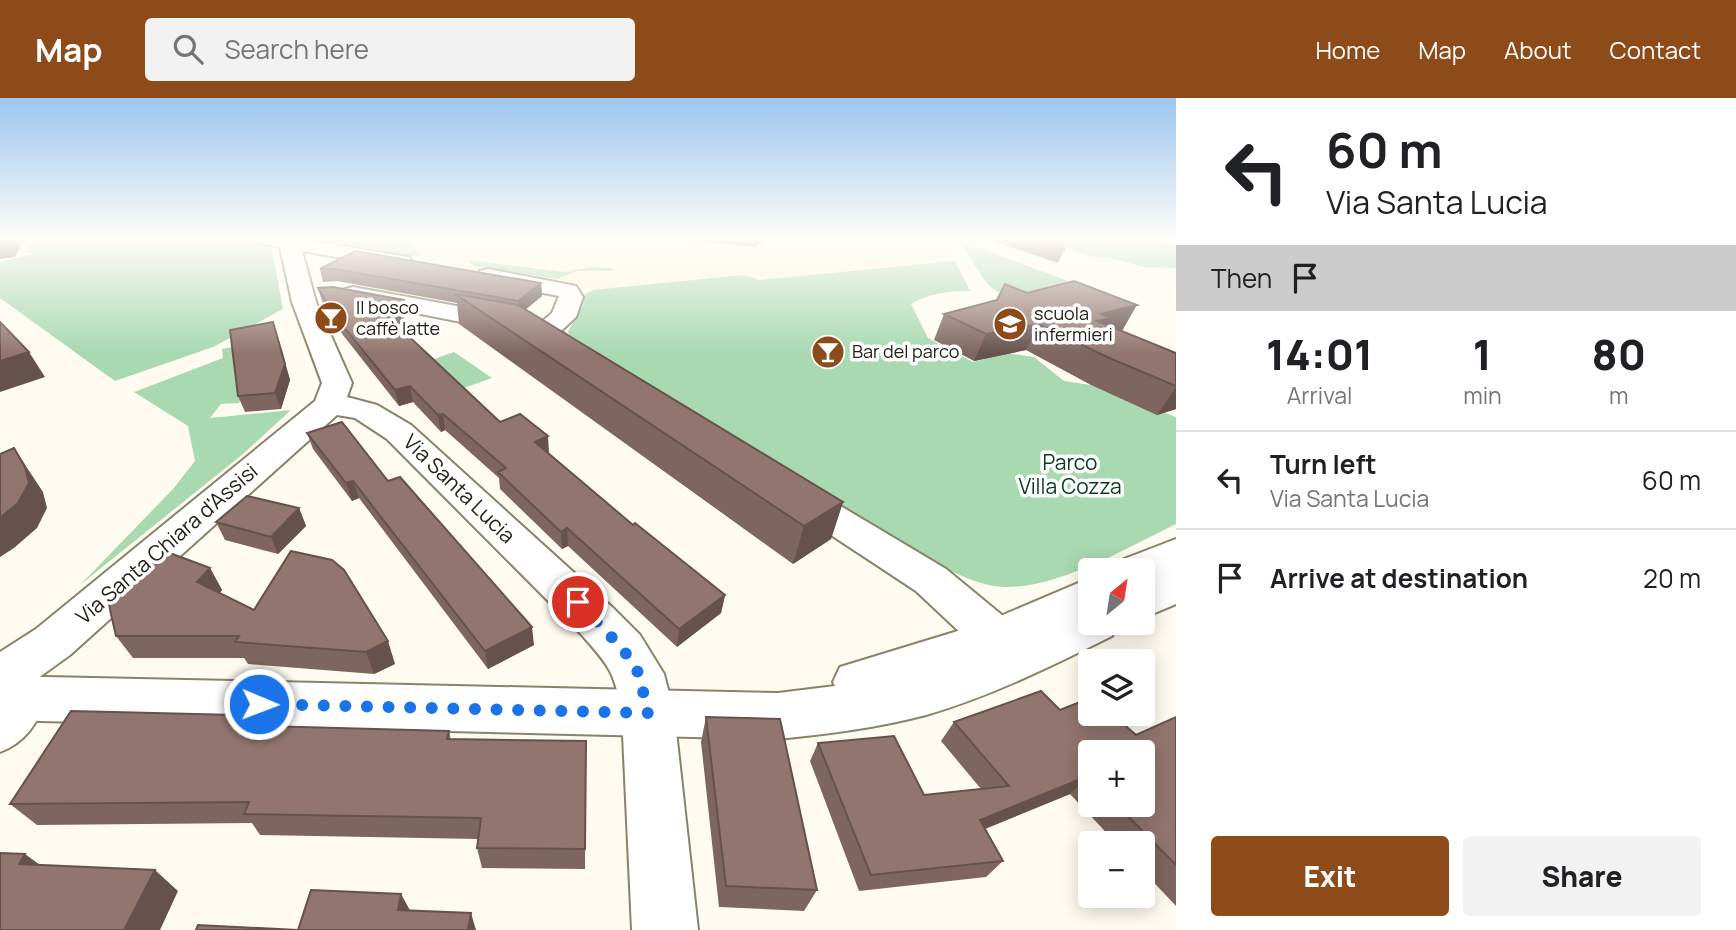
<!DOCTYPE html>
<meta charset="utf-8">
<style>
:root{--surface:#fff;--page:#f2f2f2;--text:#202124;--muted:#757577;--line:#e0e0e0;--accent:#8e4b1a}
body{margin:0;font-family:Manrope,sans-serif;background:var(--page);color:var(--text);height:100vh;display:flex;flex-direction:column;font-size:26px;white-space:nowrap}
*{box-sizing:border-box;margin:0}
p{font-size:23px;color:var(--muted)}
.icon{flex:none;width:38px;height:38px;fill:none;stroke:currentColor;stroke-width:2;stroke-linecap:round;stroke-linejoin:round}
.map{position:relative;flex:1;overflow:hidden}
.sheet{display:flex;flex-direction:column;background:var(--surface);width:560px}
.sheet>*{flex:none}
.hud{background:#fff;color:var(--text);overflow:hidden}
.needle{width:46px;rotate:30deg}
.controls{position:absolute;left:1078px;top:460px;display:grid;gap:14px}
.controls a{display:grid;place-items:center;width:77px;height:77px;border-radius:7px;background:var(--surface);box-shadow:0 4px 18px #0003;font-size:35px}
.pin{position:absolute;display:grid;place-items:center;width:60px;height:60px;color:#fff;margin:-30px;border:4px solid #fff;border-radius:50%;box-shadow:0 2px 7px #0007}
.me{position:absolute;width:77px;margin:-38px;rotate:91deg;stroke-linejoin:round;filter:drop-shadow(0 0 5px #0008)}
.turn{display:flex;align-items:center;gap:24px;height:147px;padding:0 35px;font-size:32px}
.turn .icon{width:91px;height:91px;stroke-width:2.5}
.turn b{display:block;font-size:49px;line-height:60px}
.then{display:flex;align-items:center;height:66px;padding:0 35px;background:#0003;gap:14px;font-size:26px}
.eta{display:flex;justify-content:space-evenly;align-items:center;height:119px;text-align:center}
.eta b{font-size:42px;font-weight:800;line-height:49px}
.action{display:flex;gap:14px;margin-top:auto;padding:14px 35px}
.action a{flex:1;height:80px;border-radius:7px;background:var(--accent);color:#fff;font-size:28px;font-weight:800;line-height:80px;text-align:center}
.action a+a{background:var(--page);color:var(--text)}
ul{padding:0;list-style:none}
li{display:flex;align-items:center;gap:21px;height:98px;padding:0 35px;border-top:2px solid var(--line)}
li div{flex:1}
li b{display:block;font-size:26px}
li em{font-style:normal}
header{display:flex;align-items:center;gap:42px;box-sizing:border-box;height:98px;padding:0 35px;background:var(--accent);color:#fff}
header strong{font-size:33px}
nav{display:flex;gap:38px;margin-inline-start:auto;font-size:24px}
.search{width:490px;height:63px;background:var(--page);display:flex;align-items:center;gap:18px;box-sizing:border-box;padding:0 24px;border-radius:7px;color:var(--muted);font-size:26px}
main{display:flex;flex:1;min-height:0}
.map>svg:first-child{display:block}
</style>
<header>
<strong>Map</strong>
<div class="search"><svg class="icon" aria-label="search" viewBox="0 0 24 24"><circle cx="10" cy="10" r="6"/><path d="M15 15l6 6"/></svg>Search here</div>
<nav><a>Home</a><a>Map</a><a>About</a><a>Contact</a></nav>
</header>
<main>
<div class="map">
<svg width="1176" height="832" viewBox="0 0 1176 832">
<rect width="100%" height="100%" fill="#fffbf0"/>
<path fill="#fdf5d8" d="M273,140H935L951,150L961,167L764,185L602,193Z"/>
<path fill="#a8d9b1" d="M29,140H237L272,151L283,211L213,249L115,283L0,200V164L36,155H28Z
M337,140H384L390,145L409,142L421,157L415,159L332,146L331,143Z
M1020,140H1134L1176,147V170L1144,169L1107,159L1098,160L1039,141Z
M972,147L1071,184C1047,190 1006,209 987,185C978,174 971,160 963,148Z
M468,162L564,174L590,169L613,170L612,173H577L557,181L474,168Z
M955,163L970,193C948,193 930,195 911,206L928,240L973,264L1006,255L1034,259L1064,283L1091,287L1176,319V426C1128,449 1058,491 1004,489C981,488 959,477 938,467L571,244L568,233L583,208L585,196L593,192L743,177L760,182Z
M232,249L236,286L246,290L239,305L221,306L210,320L291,312L243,356L80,487L173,391L195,363L188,328L134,294L223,260L222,251Z
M454,254L492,280L455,293L421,266Z"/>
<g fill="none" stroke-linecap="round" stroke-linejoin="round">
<defs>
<path id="minor" d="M251,140H295L401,158L409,159L412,164L409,169L401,170L302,153L316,204L352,285L347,299L377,307L411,327L613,510L640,537L664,576L674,615L698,832H632L622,615C614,572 609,568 581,536L387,341L355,320L337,317L70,557L34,583L40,585L48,601C36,626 26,644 0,654V554L36,531L315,303L322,285L292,204L280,149L254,144Z
M488,171L576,188L583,199L576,219L561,233L592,259L588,265C565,271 544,250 532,232L552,215L559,198L480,183L477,178L480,173Z
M353,189L511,218L520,221L524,226L520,231L511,234L345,201L341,196L345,191Z
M794,384L807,388L946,471L1014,527L1020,540L1014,553L997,559L980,553L916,493L781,404L775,396L781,388Z"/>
<path id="major" d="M1176,441V506L1143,520V472H1118L1124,461Z
M1090,480V525H1119L1112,538C1052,568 991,598 926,617C877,630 827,636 778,641L0,622V578L778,595L835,588L833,584L840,569L984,525Z"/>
</defs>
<use href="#minor" stroke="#8a8269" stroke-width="4"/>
<use href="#major" stroke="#8a8269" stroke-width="4"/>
<use href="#minor" fill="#fff" fill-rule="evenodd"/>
<use href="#major" fill="#fff" fill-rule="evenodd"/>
</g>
<path fill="#7e655f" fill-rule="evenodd" d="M666,140H787L786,143L766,141L755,149Z
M983,140H1062L1064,152L1058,165Z
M355,153L541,185L542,198L525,211L843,404L831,441L793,466L459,226L457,205L337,183L323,184L320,171Z
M318,190L407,216L398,228L500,324L548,338V355L633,427L725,497L721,515L677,549L568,448L562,451L500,391L499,380L445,332L441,334L413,304L399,308L339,232L322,203Z
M944,216L1122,233H1121L1176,255V311L1157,317L1091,287L1026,252L974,263L934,242Z
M278,239L290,282L281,311L245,314L238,298Z
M307,335L388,383L534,547L488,571L359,400L352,403L313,351Z
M299,410L306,428L278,456L225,442L216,424Z
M291,453L395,566L374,576L248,566L244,560H133L116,538L210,470L222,492L220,495L254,512Z
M1060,612L1136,637L1176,619V808L1143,773V746H1117L1070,696L985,731L1003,763L986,779L859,793L810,663L818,645L924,697L981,691L941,643L954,624ZM1090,654L1143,707H1090Z
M235,617L241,627L449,633L451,642L586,643L585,771L482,770L477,750L478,741L260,737L252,725L37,727L10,706Z
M706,619L817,792L804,813L719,809L701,644Z"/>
<path fill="#66524d" d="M0,140H25L15,159L0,161Z
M757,140H766L755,149Z
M541,185L542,198L519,217L518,203Z
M404,202L407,216L395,232L392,217Z
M1137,207L1122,233L1100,238L1086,249L1101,216Z
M273,224L290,282L281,311L275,295Z
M1039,226L1026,252L974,263L986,236Z
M29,254L45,279L0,294V263Z
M410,288L413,304L399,308L395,292Z
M1176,289V311L1157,317Z
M443,316L445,332L441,334L438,317Z
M548,338L549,355L536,361L535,344Z
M14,350L43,394L47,410L37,430L14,450L0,459V420Z
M353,383L359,400L352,403L346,385Z
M843,404L831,441L793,466L804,428Z
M299,410L306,428L278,456L271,439Z
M567,430L568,448L562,451L561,434Z
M210,470L222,492L210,507L197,484Z
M725,497L721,515L677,549L679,531Z
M532,529L534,547L488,571L485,553Z
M388,543L395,566L374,576L366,554Z
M235,617L250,640L230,627Z
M1088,678L1070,696L965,739L980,722Z
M25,756L55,778L19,766Z
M155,772L178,793L160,832H124Z
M401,796L412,816L398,812Z
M471,815L476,832H468Z"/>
<path fill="#92756e" stroke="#66524d" stroke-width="2" d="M1026,140H1062L1064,152Z
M355,153L541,185L518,203L334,171H320Z
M1074,183L1137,207L1101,216L1111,220L1097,223L1176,255V288L1107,259L1039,226L986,236L944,216L997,202L1005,186L1027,195Z
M333,189L404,202L392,217L385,216L500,324L520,316L548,338L535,344L633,427L635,425L725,497L679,531L567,430L561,434L498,374L506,370L443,316L438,317L410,288L395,292L335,218L318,190Z
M455,196L518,207L843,404L804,428Z
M0,224L29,254L0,263Z
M273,224L285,266L275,295L238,298L230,232Z
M342,324L388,383L400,379L532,529L485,553L353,383L346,385L307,335Z
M14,350L25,369L29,385L18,405L0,420V356Z
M247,398L299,410L271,439L216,424Z
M291,453L332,462L344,472L388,543L366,554L235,544L239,538H116L108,503L167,454L210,470L197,484L254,512Z
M1041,593L1060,612L1090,600V616H1112L1136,637L1176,619V767L1117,707H1143V654H1090V680L1088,678L980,722L1003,763L871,777L818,645L894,638L924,697L1009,688L954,624Z
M71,613L235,617L230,627L449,633L447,641L586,643L585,751L477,750L481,720L244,716L249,704L10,706Z
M706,619L780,621L817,792L726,788Z
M0,755L25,756L19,766L155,772L124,832H0Z
M311,792L401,796L398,812L471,815L468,832H196L198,827L298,832Z"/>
<linearGradient id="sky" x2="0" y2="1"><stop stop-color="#9dc6ef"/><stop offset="0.55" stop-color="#fffdf8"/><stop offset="1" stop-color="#fffdf8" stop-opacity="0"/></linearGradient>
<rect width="1176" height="256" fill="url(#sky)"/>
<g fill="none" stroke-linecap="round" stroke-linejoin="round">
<path stroke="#1a73e8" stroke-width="12" stroke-dasharray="0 21.6" d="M259,606L648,615L639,576L623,551L578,504"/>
</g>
<defs>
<symbol id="bar-disc" viewBox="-11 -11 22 22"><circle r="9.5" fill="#8e4b1a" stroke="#fff"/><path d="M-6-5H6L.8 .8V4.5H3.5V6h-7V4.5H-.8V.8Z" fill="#fff"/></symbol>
<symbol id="school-disc" viewBox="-11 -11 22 22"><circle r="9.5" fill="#8e4b1a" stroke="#fff"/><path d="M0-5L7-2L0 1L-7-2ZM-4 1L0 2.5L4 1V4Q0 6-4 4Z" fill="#fff"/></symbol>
</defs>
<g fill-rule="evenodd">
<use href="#bar-disc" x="312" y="201" width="38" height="38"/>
<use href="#school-disc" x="991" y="207" width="38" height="38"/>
<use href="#bar-disc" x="809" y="235" width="38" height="38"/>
</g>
<g text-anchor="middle" stroke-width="7" stroke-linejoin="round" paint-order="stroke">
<g font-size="18" fill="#232016" stroke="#fff" text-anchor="start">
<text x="356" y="216">Il bosco<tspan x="356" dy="21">caffè latte</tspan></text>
<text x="1034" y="222">scuola<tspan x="1034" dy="21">infermieri</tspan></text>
<text x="852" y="260">Bar del parco</text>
</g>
<g font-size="21" fill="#083b1a" stroke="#fff">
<text x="1070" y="372">Parco<tspan x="1070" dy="24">Villa Cozza</tspan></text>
</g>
<g font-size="21" fill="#232016" stroke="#fff">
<text transform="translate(459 391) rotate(44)" y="7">Via Santa Lucia</text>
<text transform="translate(167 446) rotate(-41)" y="7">Via Santa Chiara d'Assisi</text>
</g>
</g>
</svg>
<div class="controls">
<a><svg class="needle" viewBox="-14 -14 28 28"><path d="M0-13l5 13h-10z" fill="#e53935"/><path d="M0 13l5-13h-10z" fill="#757577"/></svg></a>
<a><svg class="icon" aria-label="layers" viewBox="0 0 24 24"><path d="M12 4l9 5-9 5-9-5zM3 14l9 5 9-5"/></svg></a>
<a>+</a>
<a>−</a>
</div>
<div class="pin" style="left:578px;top:504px;background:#d93025"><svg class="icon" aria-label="arrive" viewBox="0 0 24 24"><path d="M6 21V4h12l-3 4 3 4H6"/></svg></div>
<svg class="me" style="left:259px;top:606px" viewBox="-20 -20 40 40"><circle r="17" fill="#1a73e8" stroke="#fff" stroke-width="3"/><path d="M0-11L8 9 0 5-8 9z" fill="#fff"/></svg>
</div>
<section class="sheet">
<div class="hud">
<div class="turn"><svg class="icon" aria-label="left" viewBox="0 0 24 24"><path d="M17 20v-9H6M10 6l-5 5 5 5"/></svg><div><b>60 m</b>Via Santa Lucia</div></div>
<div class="then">Then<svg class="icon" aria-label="arrive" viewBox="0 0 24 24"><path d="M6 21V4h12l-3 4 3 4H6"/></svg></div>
</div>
<div class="eta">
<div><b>14:01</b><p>Arrival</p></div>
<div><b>1</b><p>min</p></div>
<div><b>80</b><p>m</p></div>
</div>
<ul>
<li><svg class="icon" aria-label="left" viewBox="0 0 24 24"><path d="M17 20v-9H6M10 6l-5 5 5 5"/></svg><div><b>Turn left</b><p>Via Santa Lucia</p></div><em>60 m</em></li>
<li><svg class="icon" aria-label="arrive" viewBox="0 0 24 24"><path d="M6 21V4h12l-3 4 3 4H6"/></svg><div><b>Arrive at destination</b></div><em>20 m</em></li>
</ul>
<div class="action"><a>Exit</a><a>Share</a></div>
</section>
</main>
